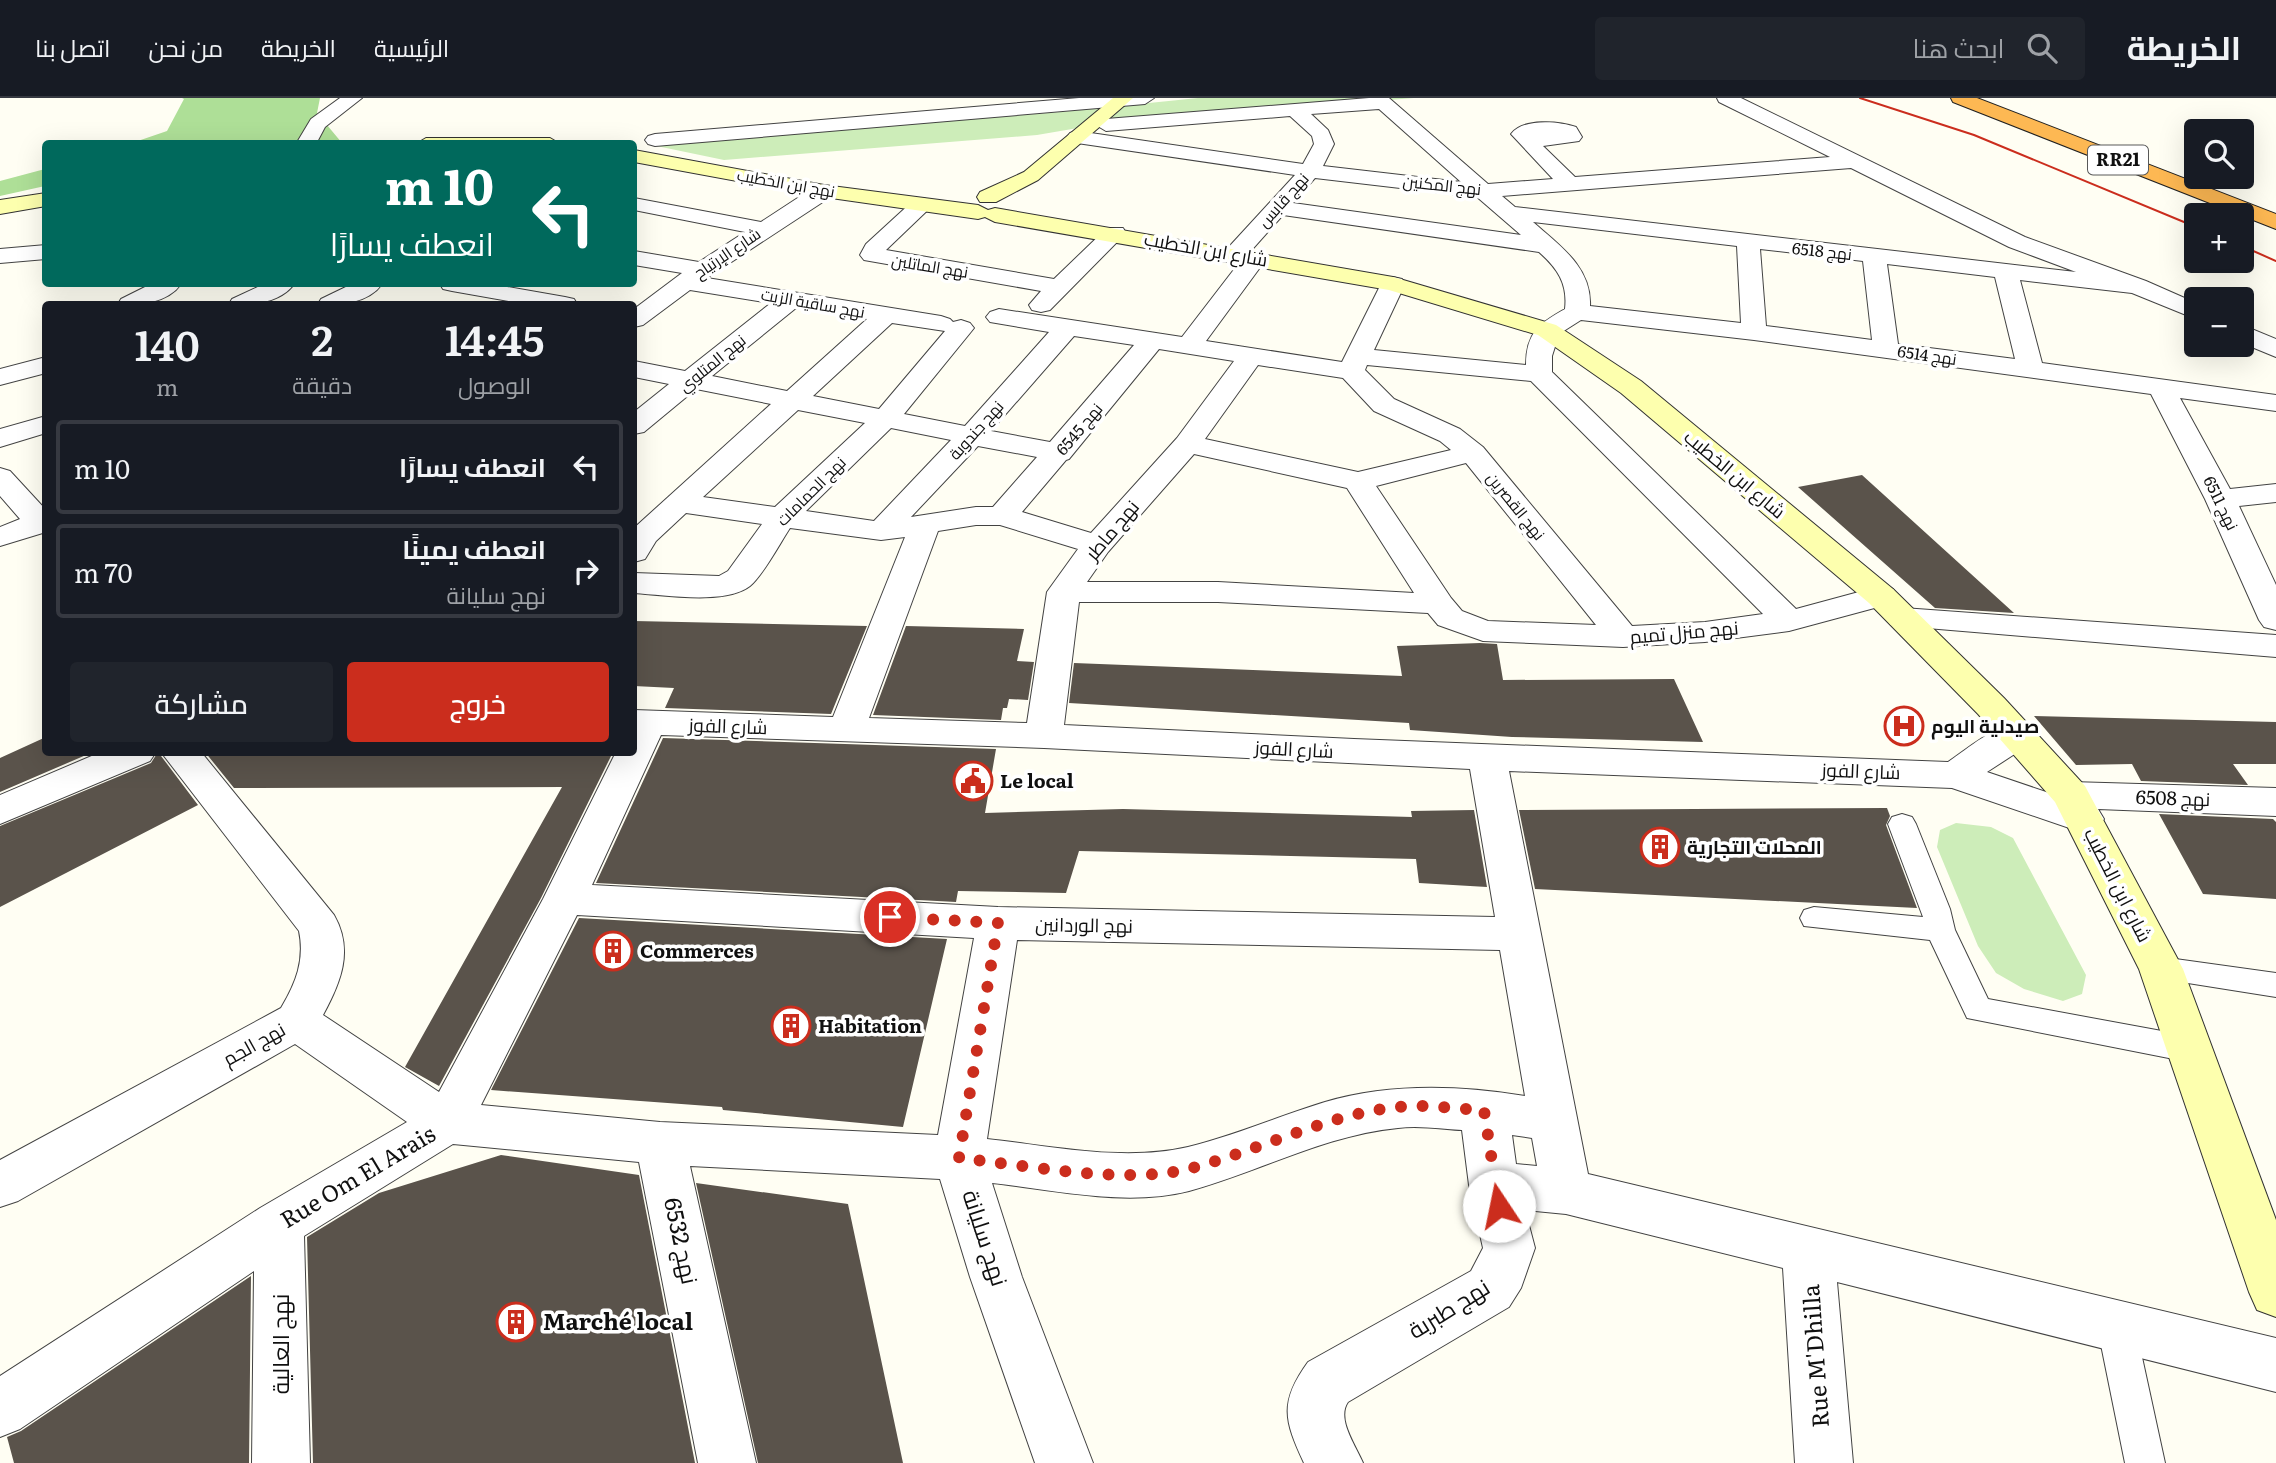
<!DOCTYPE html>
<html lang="ar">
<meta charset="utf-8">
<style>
:root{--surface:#171b24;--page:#20242c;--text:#f1f3f6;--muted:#9ea1a6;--line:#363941;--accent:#cb2d1d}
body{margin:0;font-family:Literata,Cairo,serif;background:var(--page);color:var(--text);direction:rtl;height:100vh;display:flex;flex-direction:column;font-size:26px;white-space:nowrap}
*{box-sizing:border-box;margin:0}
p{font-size:23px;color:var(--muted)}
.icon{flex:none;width:38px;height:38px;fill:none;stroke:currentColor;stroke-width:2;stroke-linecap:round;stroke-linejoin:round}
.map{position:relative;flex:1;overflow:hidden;direction:ltr}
.side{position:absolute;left:42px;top:203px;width:595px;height:455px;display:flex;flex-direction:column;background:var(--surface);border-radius:7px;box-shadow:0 7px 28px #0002;direction:rtl}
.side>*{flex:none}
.guide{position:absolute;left:42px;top:42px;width:595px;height:147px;border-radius:7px;box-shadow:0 7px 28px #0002;direction:rtl;background:#00695c;color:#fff;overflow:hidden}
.controls{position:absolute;left:2184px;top:21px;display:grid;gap:14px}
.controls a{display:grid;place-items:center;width:70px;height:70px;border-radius:7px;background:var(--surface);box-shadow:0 7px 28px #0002;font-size:35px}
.pin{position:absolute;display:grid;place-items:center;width:60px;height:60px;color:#fff;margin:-30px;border:4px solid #fff;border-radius:50%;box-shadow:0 2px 7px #0007}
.me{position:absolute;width:77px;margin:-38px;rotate:349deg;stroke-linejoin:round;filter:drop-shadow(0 0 5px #0008)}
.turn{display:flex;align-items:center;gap:24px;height:147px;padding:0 28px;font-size:32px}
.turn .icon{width:91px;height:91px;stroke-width:2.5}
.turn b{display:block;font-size:49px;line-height:60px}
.eta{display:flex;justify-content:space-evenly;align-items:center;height:119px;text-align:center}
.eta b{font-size:42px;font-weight:600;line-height:49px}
.cta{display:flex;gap:14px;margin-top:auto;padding:14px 28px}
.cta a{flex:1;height:80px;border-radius:7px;background:var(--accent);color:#fff;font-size:28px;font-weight:600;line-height:80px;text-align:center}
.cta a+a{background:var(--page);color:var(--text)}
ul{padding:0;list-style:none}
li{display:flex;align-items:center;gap:21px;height:94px;margin:0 14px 10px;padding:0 14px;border:4px solid var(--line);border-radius:7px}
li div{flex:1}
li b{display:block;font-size:26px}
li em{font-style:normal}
header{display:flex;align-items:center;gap:42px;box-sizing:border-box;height:98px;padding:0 35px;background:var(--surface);border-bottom:2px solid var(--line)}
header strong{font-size:33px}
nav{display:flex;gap:38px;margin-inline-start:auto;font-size:24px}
.search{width:490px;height:63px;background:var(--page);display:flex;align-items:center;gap:18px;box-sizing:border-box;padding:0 24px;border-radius:7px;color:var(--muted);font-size:26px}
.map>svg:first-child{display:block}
</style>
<header>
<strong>الخريطة</strong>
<div class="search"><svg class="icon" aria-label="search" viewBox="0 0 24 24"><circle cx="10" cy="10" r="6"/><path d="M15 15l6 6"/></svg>ابحث هنا</div>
<nav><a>الرئيسية</a><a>الخريطة</a><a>من نحن</a><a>اتصل بنا</a></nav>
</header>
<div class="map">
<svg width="2276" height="1365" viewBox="0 0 2276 1365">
<rect width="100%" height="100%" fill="#fffef3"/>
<path fill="#cdedb9" d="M1198,0H1414L1113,24L1037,37L724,62L647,46L1061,14Z
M1956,725L1991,729L2013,740L2086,877L2082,896L2063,903L2024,891L1996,875L1978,848L1937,749L1940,732Z"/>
<path fill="#aedf97" d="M182,0H320L317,15L342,45L129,46L167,33L184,1Z
M45,71V88L0,98V83Z"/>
<path fill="#5a534b" d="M1862,377L2014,515L1935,510L1798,389Z
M634,523L867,528L831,616L665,610L674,590L634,588Z
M906,528L1024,531L1017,563L1034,564L1028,602L1009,601L1007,610H1003L1001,622L873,617Z
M1480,545L1497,546L1503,582L1674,581L1703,644L1512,639L1410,632L1409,625L1069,605L1074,565L1402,578L1397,548Z
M2034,618L2276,624V666H2233L2248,687L2141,683L2132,666L2076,667Z
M46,639V654H93L0,694V660Z
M663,640L996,651L985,715L1123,711L1412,719L1411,713L1474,712L1487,789L1419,785L1416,761L1079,753L1066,795L958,793L956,804L596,785Z
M158,654L198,707L0,809V728L151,665Z
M205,654H613L541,800L439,988L405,969L562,689L234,690Z
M1887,710L1890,718L1886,727L1917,810L1535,791L1519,712Z
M2159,716L2273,721L2276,724V801L2203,796Z
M579,820L947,841L903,1029L723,1012L722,1009L491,992Z
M501,1057L639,1077L695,1365H313L307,1139L379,1095Z
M696,1085L848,1106L903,1365H758Z
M251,1178L249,1365H14L7,1339L21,1333Z"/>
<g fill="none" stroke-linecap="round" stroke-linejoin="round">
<defs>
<path id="lane" d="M1902,716L1912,719L1916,726L1950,811L1955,832L1988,901L2189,938L2200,942L2205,951L2200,960L2189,964L1967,920L1930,842L1804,828L1800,820L1804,812L1814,809L1923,819L1888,726L1892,719Z
M2161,859L2276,875V899L2150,879L2146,871L2150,863Z
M2116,1209L2129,1214L2135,1227L2165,1365H2125L2097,1227L2103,1214Z"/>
<path id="street" d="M340,0H362L325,29L316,46H296L311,21Z
M1079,0H1154L1145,6L655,48L648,46L645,42L648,38L655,36Z
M1369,0H1389L1488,86L1553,81L1511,36C1523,20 1559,23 1576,29L1582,39L1579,43L1543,48L1575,79L1830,59L1719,4L1717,0H1741L2025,139L2146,183L2196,205V221L2132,195L2020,182L2042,265L2276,297V313L2180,300L2230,391L2276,386V404L2239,408L2276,487V532L2264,529L2259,522L2205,401L2151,296L1754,242L1581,222L1559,236L1552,258V274L1796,511L1881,488L1893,491L1898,498L1893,505L1789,533L1705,544L1623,549L1483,543L1438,527L1428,515L1218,504H1079L1064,627L1354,641L1948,664C1972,648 2001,620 2030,628L2036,637L2030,646L1987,674L2052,696L2057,688L2071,684L2276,690V718L2098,711L2104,721L2098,731L2084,735L1952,690L1509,673L1588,1076L2276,1240V1294L1837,1184L1853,1365H1795L1783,1170L1566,1116L1525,1112L1535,1150L1521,1190L1509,1209L1348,1304C1336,1321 1356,1348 1363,1365H1304C1284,1322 1279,1304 1308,1264L1471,1173L1483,1150L1469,1087L1462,1032C1442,1031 1419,1027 1398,1030C1325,1037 1259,1074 1189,1093C1126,1109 1055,1092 992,1085L1022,1179L1093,1365H1035L970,1179L940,1081L690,1068L756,1365H698L639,1064L453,1046L304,1138L310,1365H252L254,1173L20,1331L0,1339V1278L260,1110L407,1024L295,946L18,1103L0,1109V1062L281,910C296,885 305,862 299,833L161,654H201L334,817C354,852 341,884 323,917L439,994L543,801L616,654H634V612L833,619L905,439L881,442L790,430C780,445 764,476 750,488C726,507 664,497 634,495V475L719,478L728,473L762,426L686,415L656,443L645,461L634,464V430L771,306L696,291L644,334L634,336V314L669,286L634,279V263L685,273L771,205L690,192L643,227L634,229V211L682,175L634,167V153L699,164L745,134L634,112V100L761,124L816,88H832L835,93L832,98L707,180L941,218L950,221L953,224L961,222L970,225L974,230L970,235L904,316L965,328L1049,234L990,224L986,219L990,214L999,211L1182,239L1242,161H1227L1223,156L1227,151L1295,77L1077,45L1070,43L1067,39L1070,35L1077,33L1303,66L1314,46L1312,38L1290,18L1106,33L1096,27L1106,21ZM1379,11L1461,84L1323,68L1334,46L1328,32L1311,16ZM1851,70L2009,149L2076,174L1515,109L1502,98ZM1315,80L1477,99L1521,137L1293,105ZM1283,117L1539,154C1557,170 1568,185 1565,211C1540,225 1526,234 1526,267L1374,252L1405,186L1402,181L1393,179L1384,181L1381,186L1342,264L1206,243L1267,160L1263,155H1249ZM1533,124L1737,148L1741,225L1590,208C1592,169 1559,147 1533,124ZM1760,151L1863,163L1872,242L1766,228ZM1887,166L1995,179L2015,261L1898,246ZM796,210L867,221L787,293L712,278ZM892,225L945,233L879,311L813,298ZM1074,238L1134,247L1050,344L991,333ZM1159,251L1234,263L1177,340L1091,435L1022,414L1066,362L1069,361ZM1258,267L1343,280L1374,313L1440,343L1451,352L1358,374L1205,341ZM1367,267L1531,283L1763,516L1705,524L1632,528L1483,349L1460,331L1394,301L1365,272ZM798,312L865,325L775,409L703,399ZM891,330L951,342L874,423L806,413ZM978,348L1037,359L993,409H976L911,419ZM1194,356L1347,390L1414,495L1218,484H1087L1108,454ZM1466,365L1596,527L1488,523L1462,513L1451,500L1376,388ZM976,427H1000L1078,451L1047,494L1027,625L869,620L938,433ZM661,637L1044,650L1470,671L1495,819L998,809L592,787ZM577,817L974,840L938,1037L660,1024L481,1007ZM1017,842L1500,852L1525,998C1458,987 1390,985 1325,1004C1279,1018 1234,1038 1188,1049C1124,1064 1051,1048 987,1041ZM1512,1037L1532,1040L1537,1068L1516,1066Z
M922,100L930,102L933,107L886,152L1054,181L1107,130H1123L1126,135L1050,212L1041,214L1032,212L1029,207L1041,193L864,162L860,157L866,146L914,102Z
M46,147V161L0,165V151Z
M151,186H181C168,205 138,208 118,206L121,201Z
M264,186H294C281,205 250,208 229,206L232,201Z
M352,186H382C369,205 339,208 318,206L321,201Z
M440,186H490L565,199L574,201L577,206H526L452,193L443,191Z
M2242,227L2276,241V259L2242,245Z
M46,259V275L0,287V271Z
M46,318V335L0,349V331Z
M0,370L10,373L46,412V434L0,448V429L20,421L0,398Z
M1903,510L2276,537V559L1891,527L1886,520L1891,513Z
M101,654H156L150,663L0,726V697Z"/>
<path id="secondary" d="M1113,0H1133L1038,82L996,104H980L977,99L980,94L1024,74Z
M426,40H550L560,46H416Z
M634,52L824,87L978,107L988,112L995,110L1393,179L1556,227L1641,283L1893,491L2004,600L2085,688L2183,871L2276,1122V1219L2257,1212L2249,1194L2139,871L2055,704L1978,616L1869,505L1621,295L1538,237L1389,192L995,124L985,119L978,121L824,99L634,64Z
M46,95V108L0,116V102Z"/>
<path id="highway" d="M1951,0H1977L2276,116V131L1953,4Z"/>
</defs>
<use href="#lane" stroke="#434343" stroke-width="2"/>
<use href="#street" stroke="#434343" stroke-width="2"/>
<use href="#secondary" stroke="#323232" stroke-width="2"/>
<use href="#highway" stroke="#212121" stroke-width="2"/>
<use href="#lane" fill="#fff" fill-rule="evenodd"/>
<use href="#street" fill="#fff" fill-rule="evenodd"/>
<use href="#secondary" fill="#fdffae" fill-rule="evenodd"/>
<use href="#highway" fill="#fdb853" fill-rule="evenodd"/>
<path stroke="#cb2d1d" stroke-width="2" d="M1860,0L1974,37L2196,129
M2242,148L2276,163"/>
</g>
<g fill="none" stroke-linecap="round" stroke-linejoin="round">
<path stroke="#cb2d1d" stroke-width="12" stroke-dasharray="0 21.6" d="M890,819L998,825L959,1060C1024,1067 1126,1087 1188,1071C1259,1053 1324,1017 1398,1009C1426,1006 1456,1011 1484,1012L1499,1108"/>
</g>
<defs>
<symbol id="hospital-ring" viewBox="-11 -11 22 22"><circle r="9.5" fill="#fff" stroke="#cb2d1d" stroke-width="1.5"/><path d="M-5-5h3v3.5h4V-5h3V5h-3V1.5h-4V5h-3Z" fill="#cb2d1d"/></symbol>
<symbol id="civic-ring" viewBox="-11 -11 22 22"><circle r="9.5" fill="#fff" stroke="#cb2d1d" stroke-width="1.5"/><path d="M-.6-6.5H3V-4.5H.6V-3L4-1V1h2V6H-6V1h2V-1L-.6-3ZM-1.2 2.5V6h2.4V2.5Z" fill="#cb2d1d"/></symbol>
<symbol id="building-ring" viewBox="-11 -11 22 22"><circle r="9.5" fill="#fff" stroke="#cb2d1d" stroke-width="1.5"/><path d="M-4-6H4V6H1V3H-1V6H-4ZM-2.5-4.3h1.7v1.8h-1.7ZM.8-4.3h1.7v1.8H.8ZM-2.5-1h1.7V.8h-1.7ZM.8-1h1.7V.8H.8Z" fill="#cb2d1d"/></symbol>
</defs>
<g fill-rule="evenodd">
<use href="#hospital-ring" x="1882" y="606" width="44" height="44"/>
<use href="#civic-ring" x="951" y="661" width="44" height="44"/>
<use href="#building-ring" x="1638" y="727" width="44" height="44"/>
<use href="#building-ring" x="591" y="831" width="44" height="44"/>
<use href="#building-ring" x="769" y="906" width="44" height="44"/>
<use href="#building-ring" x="494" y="1202" width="44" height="44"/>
</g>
<g text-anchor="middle" stroke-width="7" stroke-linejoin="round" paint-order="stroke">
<g font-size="16" fill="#101010" stroke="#fff">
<text transform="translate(786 85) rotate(10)" y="6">نهج ابن الخطيب</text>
<text transform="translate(1442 87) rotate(6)" y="6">نهج المكنين</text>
<text transform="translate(1283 102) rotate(-48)" y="6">نهج قابس</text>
<text transform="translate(1822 153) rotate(6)" y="6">نهج 6518</text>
<text transform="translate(727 155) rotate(-34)" y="6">شارع الإرتياح</text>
<text transform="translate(930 168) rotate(9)" y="6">نهج الماتلين</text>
<text transform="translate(813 205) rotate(10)" y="6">نهج ساقية الزيت</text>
<text transform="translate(1927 257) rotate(8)" y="6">نهج 6514</text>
<text transform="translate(712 265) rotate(-39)" y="6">نهج المتلوي</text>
<text transform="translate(1079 331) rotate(-50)" y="6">نهج 6545</text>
<text transform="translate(976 332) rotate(-48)" y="6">نهج جندوبة</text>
<text transform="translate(811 393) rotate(-45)" y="6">نهج الحمامات</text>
<text transform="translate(2221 405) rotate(64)" y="6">نهج 6511</text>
<text transform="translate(1516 408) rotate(51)" y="6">نهج القصرين</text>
</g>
<rect fill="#fff" stroke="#585858" stroke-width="2" x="2088" y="47.5" width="60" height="29" rx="5"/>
<g font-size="18" font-weight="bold" fill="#101010">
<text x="2118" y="68">RR21</text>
</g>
<g font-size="19" fill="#101010" stroke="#fff">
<text transform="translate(1206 151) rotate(10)" y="7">شارع ابن الخطيب</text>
<text transform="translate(1735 376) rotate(40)" y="7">شارع ابن الخطيب</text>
<text transform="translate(1112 432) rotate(-50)" y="7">نهج ماطر</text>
<text transform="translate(1684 534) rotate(-5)" y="7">نهج منزل تميم</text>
<text transform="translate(728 628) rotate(2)" y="7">شارع الفوز</text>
<text transform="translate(1294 651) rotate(3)" y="7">شارع الفوز</text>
<text transform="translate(1861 673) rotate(2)" y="7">شارع الفوز</text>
<text transform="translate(2173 700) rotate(2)" y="7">نهج 6508</text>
<text transform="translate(2118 787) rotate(63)" y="7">شارع ابن الخطيب</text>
<text transform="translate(1084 827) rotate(1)" y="7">نهج الوردانين</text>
<text transform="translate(254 946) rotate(-29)" y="7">نهج الجم</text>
</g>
<g font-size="19" font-weight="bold" fill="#101010" stroke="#fff" text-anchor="start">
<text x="1931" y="635">صيدلية اليوم</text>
<text x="1000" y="690">Le local</text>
<text x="1687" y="756">المحلات التجارية</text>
<text x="640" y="860">Commerces</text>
<text x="818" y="935">Habitation</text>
</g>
<g font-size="23" fill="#101010" stroke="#fff">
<text transform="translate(358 1079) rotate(-31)" y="8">Rue Om El Arais</text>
<text transform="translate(985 1140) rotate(72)" y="8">نهج سليانة</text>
<text transform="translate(681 1143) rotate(78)" y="8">نهج 6532</text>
<text transform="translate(1449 1211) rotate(-32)" y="8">نهج طبربة</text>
<text transform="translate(281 1246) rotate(-90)" y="8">نهج العالية</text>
<text transform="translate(1816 1258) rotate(-94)" y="8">Rue M'Dhilla</text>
</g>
<g font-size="23" font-weight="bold" fill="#101010" stroke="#fff" text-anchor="start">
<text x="543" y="1232">Marché local</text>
</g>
</g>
</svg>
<div class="controls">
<a><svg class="icon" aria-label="search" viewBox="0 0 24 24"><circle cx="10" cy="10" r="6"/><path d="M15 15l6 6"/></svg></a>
<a>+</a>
<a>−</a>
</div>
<div class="pin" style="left:890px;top:819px;background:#d93025"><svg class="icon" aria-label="arrive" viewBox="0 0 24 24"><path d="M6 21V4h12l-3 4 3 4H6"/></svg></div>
<svg class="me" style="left:1499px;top:1108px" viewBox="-20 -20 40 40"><circle r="19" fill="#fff"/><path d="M0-13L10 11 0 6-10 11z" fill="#cb2d1d"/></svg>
<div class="guide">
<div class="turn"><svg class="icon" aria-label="left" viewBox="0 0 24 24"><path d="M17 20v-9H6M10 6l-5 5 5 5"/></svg><div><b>10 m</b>انعطف يسارًا</div></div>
</div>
<section class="side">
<div class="eta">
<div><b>14:45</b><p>الوصول</p></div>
<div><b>2</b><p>دقيقة</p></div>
<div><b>140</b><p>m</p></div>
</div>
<ul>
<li><svg class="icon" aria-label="left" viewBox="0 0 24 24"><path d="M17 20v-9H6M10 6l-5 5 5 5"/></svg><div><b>انعطف يسارًا</b></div><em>10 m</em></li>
<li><svg class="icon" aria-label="right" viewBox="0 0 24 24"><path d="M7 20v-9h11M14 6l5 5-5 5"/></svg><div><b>انعطف يمينًا</b><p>نهج سليانة</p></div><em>70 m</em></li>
</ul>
<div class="cta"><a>خروج</a><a>مشاركة</a></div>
</section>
</div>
